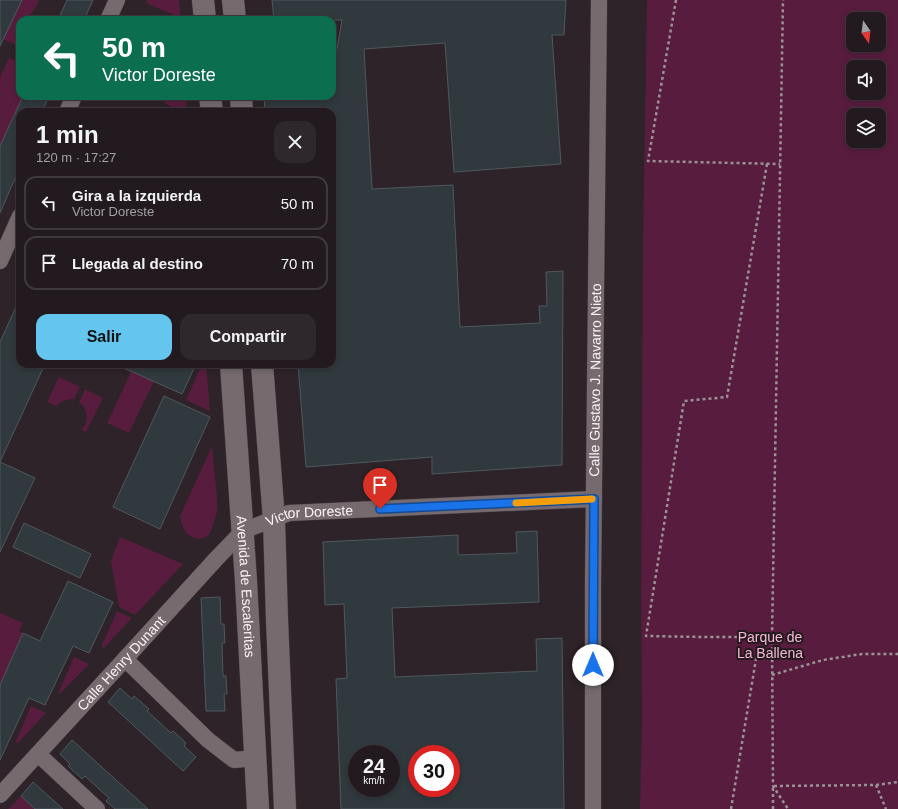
<!DOCTYPE html>
<html lang="es">
<meta charset="utf-8">
<style>
:root{--surface:#221a1e;--page:#2e272b;--text:#f1f3f6;--muted:#a2a1a4;--line:#3f383c;--accent:#64c5ee}
body{margin:0;font-family:Helvetica,sans-serif;background:var(--page);color:var(--text);height:100vh;display:flex;flex-direction:column;font-size:15px;white-space:nowrap}
*{box-sizing:border-box;margin:0}
p{font-size:13px;color:var(--muted)}
.icon{flex:none;width:22px;height:22px;fill:none;stroke:currentColor;stroke-width:2;stroke-linecap:round;stroke-linejoin:round}
.map{position:relative;flex:1;overflow:hidden}
.panel{position:absolute;left:16px;top:108px;width:320px;height:260px;display:flex;flex-direction:column;background:var(--surface);border-radius:12px;box-shadow:0 2px 6px #0003,0 0 0 1px var(--line)}
.panel>*{flex:none}
.banner{position:absolute;left:16px;top:16px;width:320px;height:84px;border-radius:12px;box-shadow:0 2px 6px #0003,0 0 0 1px var(--line);background:#0b6e4f;color:#fff;overflow:hidden}
.needle{width:26px;rotate:166deg}
.controls{position:absolute;left:846px;top:12px;display:grid;gap:8px}
.controls a{display:grid;place-items:center;width:40px;height:40px;border-radius:8px;background:var(--surface);box-shadow:0 2px 6px #0003,0 0 0 1px var(--line);font-size:20px}
.speed{position:absolute;left:348px;top:745px;display:flex;gap:8px;font-size:20px;font-weight:700;text-align:center}
.speed>*{display:grid;place-content:center;width:52px;height:52px;border-radius:50%;background:var(--surface);box-shadow:0 2px 6px #0003,0 0 0 1px var(--line);line-height:1}
.speed small{font-size:10px;font-weight:400}
.speed .limit{border:6px solid #d22;background:#fff;color:#111}
.pin{position:absolute;display:grid;place-items:center;width:34px;height:34px;color:#fff;margin:-41px -17px;border-radius:50% 50% 50% 0;rotate:-45deg;box-shadow:0 0 4px #0007}
.pin .icon{rotate:45deg}
.me{position:absolute;width:44px;margin:-22px;rotate:0deg;stroke-linejoin:round;filter:drop-shadow(0 0 3px #0008)}
.turn{display:flex;align-items:center;gap:14px;height:84px;padding:0 20px;font-size:18px}
.turn .icon{width:52px;height:52px;stroke-width:2.5}
.turn b{display:block;font-size:28px;line-height:34px}
.round{display:grid;place-items:center;flex:none;width:42px;height:42px;border-radius:12px;background:var(--page)}
.summary{display:flex;align-items:center;justify-content:space-between;height:68px;padding:0 20px}
h1{font-size:24px;font-weight:700;line-height:30px}
.action{display:flex;gap:8px;margin-top:auto;padding:8px 20px}
.action a{flex:1;height:46px;border-radius:12px;background:var(--accent);color:#111;font-size:16px;font-weight:700;line-height:46px;text-align:center}
.action a+a{background:var(--page);color:var(--text)}
ul{padding:0;list-style:none}
li{display:flex;align-items:center;gap:12px;height:54px;margin:0 8px 6px;padding:0 12px;border:2px solid var(--line);border-radius:12px}
li div{flex:1}
li b{display:block;font-size:15px}
li em{font-style:normal}
.map>svg:first-child{display:block}
</style>
<div class="map">
<svg width="898" height="809" viewBox="0 0 898 809">
<rect width="100%" height="100%" fill="#2d2328"/>
<path fill="#581d3e" fill-rule="evenodd" d="M22,0H39C35,8 30,20 20,20V26L19,28L18,35L20,40V47L3,39Z
M147,0H179L181,18L146,3Z
M647,0H898V809H640L642,717L641,596L643,241ZM853,19H879V45H853ZM853,67H879V93H853ZM853,115H879V141H853Z
M9,58L20,62V96H23L0,146V77Z
M167,96H186L187,112H183L164,103Z
M115,364H140L154,381L129,433L107,423L131,372Z
M202,364H206L210,411L186,400Z
M59,377L80,387L74,399C66,399 61,401 56,406L47,402Z
M85,389L103,398L86,432L81,430C90,421 88,410 79,402Z
M212,446L217,498V512L210,533L206,537L199,539L192,537L187,534L184,529L181,522L180,516Z
M120,537L183,564L135,615L119,607L111,561Z
M117,611L132,618L104,648L102,647V645Z
M0,613L23,623L19,631L23,633L0,685Z
M74,657L89,664L60,694L59,693V691Z
M31,706L46,713L18,743L16,742V741Z
M21,796L35,809H8Z"/>
<path fill="#2f393e" stroke="#4e595e" fill-rule="evenodd" d="M0,0H22L0,46Z
M67,0H93L84,20H58Z
M272,0H566L564,35H552L561,164L454,172L445,43L364,49L372,189L453,185L460,327L540,323L539,306H547L546,272L563,271L562,465L432,474V457L306,467L298,364H332V112H265L264,96H332V78L342,20H274Z
M23,96H49L42,112H20V167L0,213V146Z
M20,298V364H45L0,462L35,478L0,552V342Z
M115,364H196L182,394Z
M164,396L210,417L160,529L113,507Z
M24,523L91,554L80,578L13,547Z
M537,531L539,602L392,608L395,677L537,671L536,639L562,638L564,809H341L336,679L347,678L344,604L325,605L323,542L458,535V555L517,553L516,532ZM357,754H391V788H357ZM417,754H451V788H417Z
M68,581L113,602L89,653L73,646L45,705L29,698L0,760V685L23,633L40,641Z
M220,597L221,624H224L225,643H222L223,676H226L227,694H224L225,711H206L201,598Z
M120,688L132,699L134,696L149,709L147,711L171,733L173,731L186,743L184,746L196,757L183,771L108,702Z
M72,740L148,809H115L106,801L109,798L85,776L82,779L68,766L70,764L60,754Z
M33,782L63,809H35L21,796Z"/>
<g fill="none" stroke-linecap="round" stroke-linejoin="round">
<defs>
<g id="street">
<path d="M108,20L117,0"/>
<path d="M67,112L74,96"/>
<path d="M0,261L20,216"/>
<path d="M125,659L208,740L234,760L255,758"/>
<path d="M38,754L97,809"/>
<path id="s1" d="M0,795L125,659L216,559L243,531L289,513L594,499"/>
<path id="s2" d="M593,809V585L599,0"/>
</g>
<g id="secondary">
<path d="M203,0L205,20"/>
<path d="M233,0L235,20"/>
<path d="M210,96L212,112"/>
<path d="M241,96L242,112"/>
<path id="s3" d="M231,364L246,581L258,809"/>
<path d="M262,364L274,520L277,620L285,809"/>
</g>
</defs>
<use href="#street" stroke="#474043" stroke-width="17"/>
<use href="#secondary" stroke="#474043" stroke-width="23"/>
<path stroke="#9a9296" stroke-width="2.5" stroke-dasharray="3 3" stroke-linecap="butt" d="M676,0L648,161L780,164
M767,164L727,397L684,401L646,636L705,637H772L773,786L788,809
M772,675L823,660L862,654H898
M876,785L886,809
M731,809L756,659L772,637L783,0
M773,809V786L876,785L898,782"/>
<use href="#street" stroke="#766a6f" stroke-width="16"/>
<use href="#secondary" stroke="#766a6f" stroke-width="22"/>
</g>
<g fill="none" stroke-linecap="round" stroke-linejoin="round">
<defs>
<path id="route" d="M380,509L594,499L593,665"/>
</defs>
<use href="#route" stroke="#114b97" stroke-width="10"/>
<use href="#route" stroke="#1a73e8" stroke-width="7"/>
<path stroke="#f59e0b" stroke-width="7" d="M516,503L592,499"/>
</g>
<g text-anchor="middle" stroke-width="4" stroke-linejoin="round" paint-order="stroke">
<g font-size="14" fill="#f9f3f6" stroke="#231a1e">
<text dy="5" stroke="none"><textPath href="#s2" startOffset="429">Calle Gustavo J. Navarro Nieto</textPath></text>
<text dy="5" stroke="none"><textPath href="#s1" startOffset="428">Victor Doreste</textPath></text>
<text dy="5" stroke="none"><textPath href="#s3" startOffset="223">Avenida de Escaleritas</textPath></text>
<text dy="5" stroke="none"><textPath href="#s1" startOffset="179">Calle Henry Dunant</textPath></text>
</g>
<g font-size="14" fill="#f9b7d7" stroke="#231a1e">
<text x="770" y="642">Parque de<tspan x="770" dy="16">La Ballena</tspan></text>
</g>
</g>
</svg>
<div class="controls">
<a><svg class="needle" viewBox="-14 -14 28 28"><path d="M0-13l5 13h-10z" fill="#e53935"/><path d="M0 13l5-13h-10z" fill="#a2a1a4"/></svg></a>
<a><svg class="icon" aria-label="sound" viewBox="0 0 24 24"><path d="M4 9h4l5-4v14l-5-4H4zM17 9q2 3 0 6"/></svg></a>
<a><svg class="icon" aria-label="layers" viewBox="0 0 24 24"><path d="M12 4l9 5-9 5-9-5zM3 14l9 5 9-5"/></svg></a>
</div>
<div class="speed"><div>24<small>km/h</small></div><div class="limit">30</div></div>
<div class="pin" style="left:380px;top:509px;background:#d93025"><svg class="icon" aria-label="arrive" viewBox="0 0 24 24"><path d="M6 21V4h12l-3 4 3 4H6"/></svg></div>
<svg class="me" style="left:593px;top:665px" viewBox="-20 -20 40 40"><circle r="19" fill="#fff"/><path d="M0-13L10 11 0 6-10 11z" fill="#1a73e8"/></svg>
<div class="banner">
<div class="turn"><svg class="icon" aria-label="left" viewBox="0 0 24 24"><path d="M17 20v-9H6M10 6l-5 5 5 5"/></svg><div><b>50 m</b>Victor Doreste</div></div>
</div>
<section class="panel">
<div class="summary"><div><h1>1 min</h1><p>120 m · 17:27</p></div><a class="round"><svg class="icon" aria-label="close" viewBox="0 0 24 24"><path d="M6 6l12 12M18 6L6 18"/></svg></a></div>
<ul>
<li><svg class="icon" aria-label="left" viewBox="0 0 24 24"><path d="M17 20v-9H6M10 6l-5 5 5 5"/></svg><div><b>Gira a la izquierda</b><p>Victor Doreste</p></div><em>50 m</em></li>
<li><svg class="icon" aria-label="arrive" viewBox="0 0 24 24"><path d="M6 21V4h12l-3 4 3 4H6"/></svg><div><b>Llegada al destino</b></div><em>70 m</em></li>
</ul>
<div class="action"><a>Salir</a><a>Compartir</a></div>
</section>
</div>
